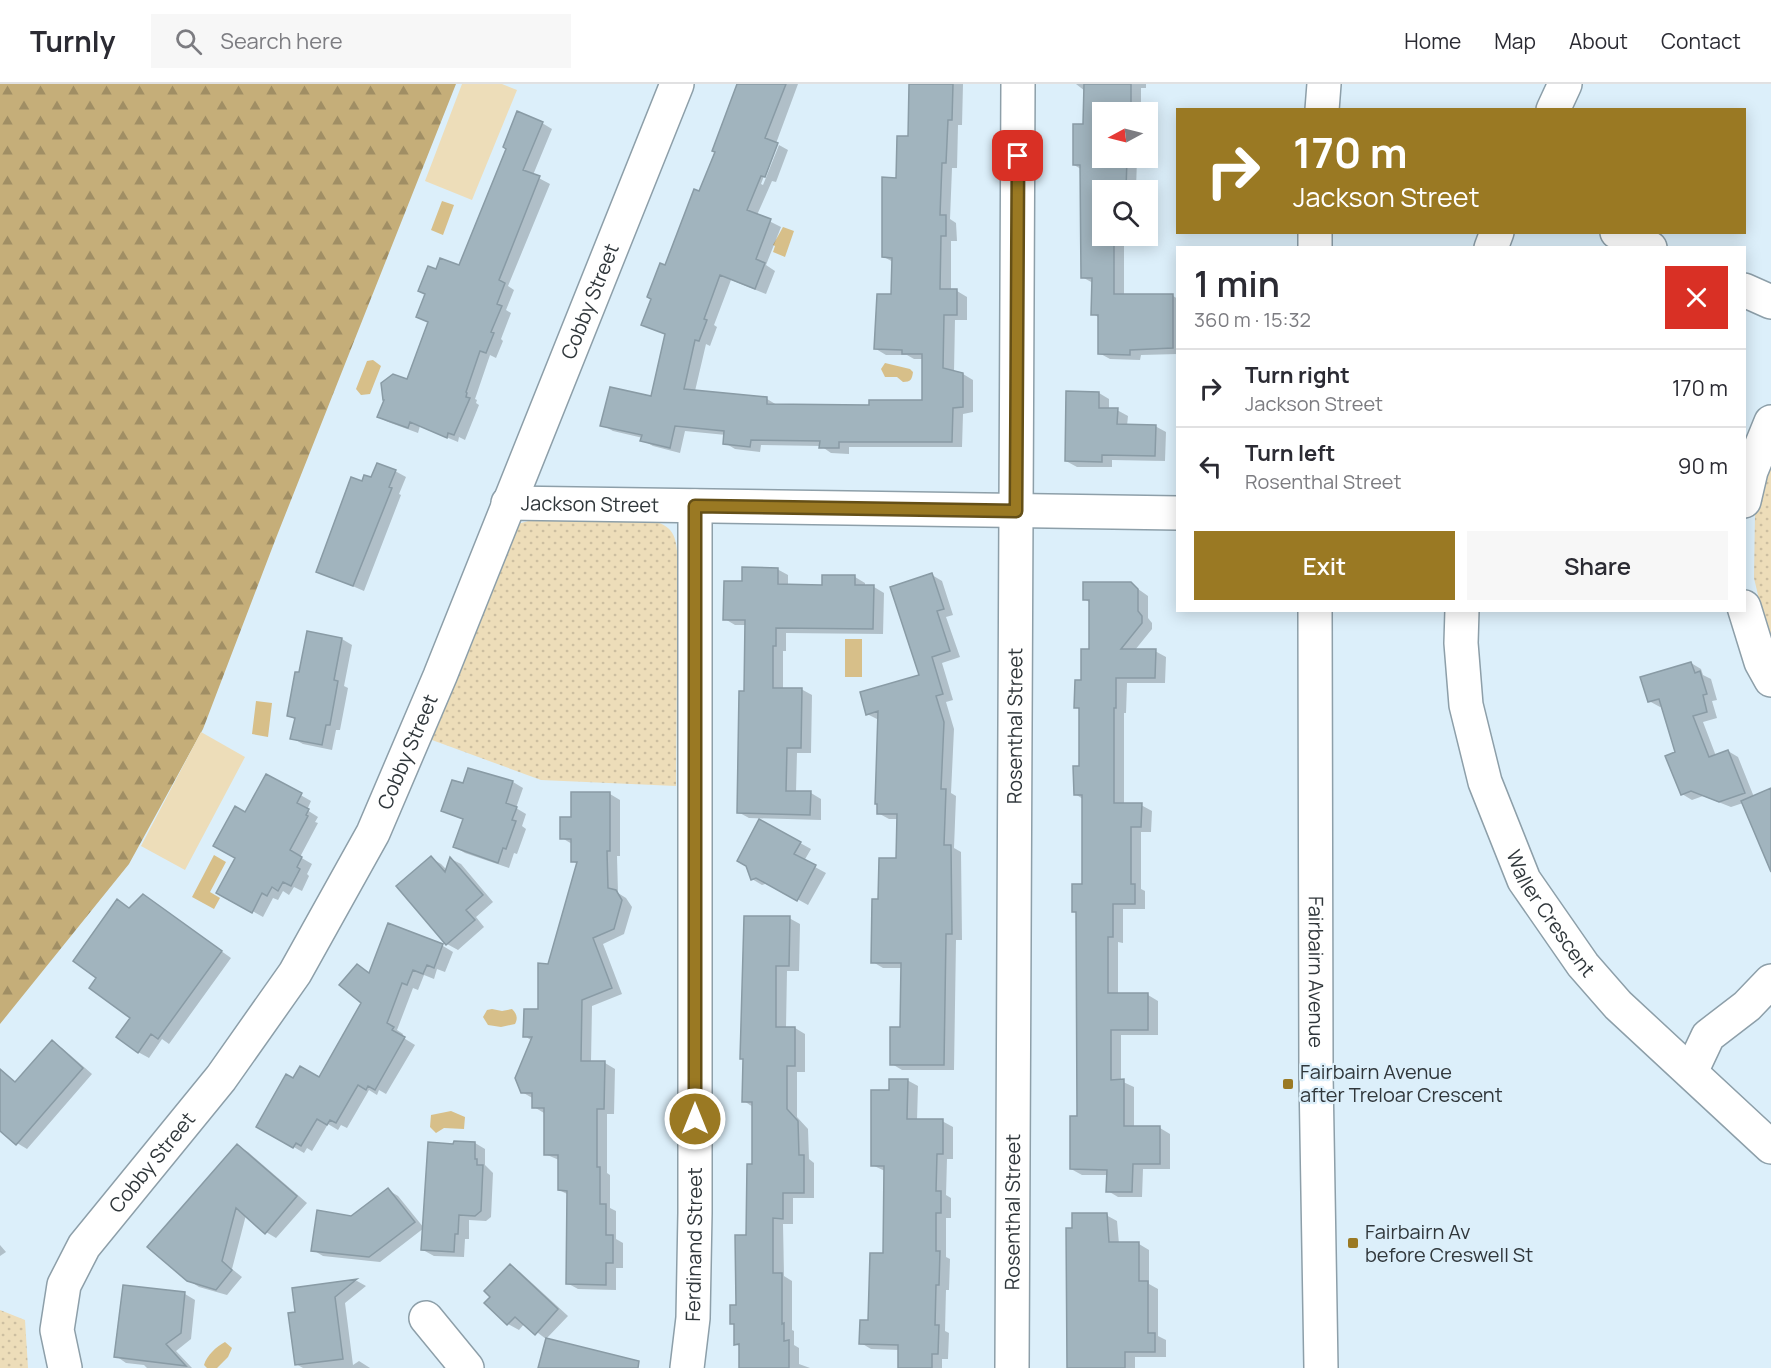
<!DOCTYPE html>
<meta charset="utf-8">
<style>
:root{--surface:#fff;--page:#f7f7f7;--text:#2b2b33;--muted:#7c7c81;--line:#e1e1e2;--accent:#9a7923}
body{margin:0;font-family:Manrope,sans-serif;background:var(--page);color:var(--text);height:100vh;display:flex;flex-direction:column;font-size:22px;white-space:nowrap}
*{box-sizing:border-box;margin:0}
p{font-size:20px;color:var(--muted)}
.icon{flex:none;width:33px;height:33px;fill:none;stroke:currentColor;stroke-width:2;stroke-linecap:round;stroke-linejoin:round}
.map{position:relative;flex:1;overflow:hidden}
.drawer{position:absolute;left:1176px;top:162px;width:570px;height:366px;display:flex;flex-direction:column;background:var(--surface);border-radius:0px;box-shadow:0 3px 15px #0003}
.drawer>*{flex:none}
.guide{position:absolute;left:1176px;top:24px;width:570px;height:126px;border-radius:0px;box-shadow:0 3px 15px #0003;background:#9a7923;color:#fff;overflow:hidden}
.needle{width:39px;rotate:263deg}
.buttons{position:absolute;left:1092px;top:18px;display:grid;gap:12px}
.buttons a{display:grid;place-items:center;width:66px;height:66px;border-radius:0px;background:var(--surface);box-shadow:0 3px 15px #0003;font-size:30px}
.pin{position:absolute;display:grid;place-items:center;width:51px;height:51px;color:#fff;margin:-26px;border-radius:12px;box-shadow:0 3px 9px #0006}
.me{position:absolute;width:66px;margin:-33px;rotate:0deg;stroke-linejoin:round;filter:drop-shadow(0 0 4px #0008)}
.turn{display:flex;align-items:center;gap:21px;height:126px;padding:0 18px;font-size:27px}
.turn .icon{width:78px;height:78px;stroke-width:2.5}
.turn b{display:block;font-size:42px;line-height:51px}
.round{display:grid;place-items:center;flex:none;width:63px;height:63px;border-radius:0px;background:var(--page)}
.overview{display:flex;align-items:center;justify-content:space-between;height:102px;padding:0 18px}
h1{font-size:36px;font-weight:600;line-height:45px}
.primary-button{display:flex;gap:12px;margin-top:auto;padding:12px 18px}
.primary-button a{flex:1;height:69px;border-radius:0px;background:var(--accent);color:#fff;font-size:24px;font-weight:600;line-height:69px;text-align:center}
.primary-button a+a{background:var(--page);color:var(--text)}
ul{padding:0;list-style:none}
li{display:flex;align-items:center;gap:18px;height:78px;padding:0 18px;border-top:2px solid var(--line)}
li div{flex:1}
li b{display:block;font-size:22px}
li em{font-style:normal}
header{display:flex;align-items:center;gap:36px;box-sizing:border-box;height:84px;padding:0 30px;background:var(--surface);border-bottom:2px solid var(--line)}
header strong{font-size:28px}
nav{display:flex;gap:33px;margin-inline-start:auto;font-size:21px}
.search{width:420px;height:54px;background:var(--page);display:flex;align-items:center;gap:15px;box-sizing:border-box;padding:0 21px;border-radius:0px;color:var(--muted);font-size:22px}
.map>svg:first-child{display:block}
</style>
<header>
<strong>Turnly</strong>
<div class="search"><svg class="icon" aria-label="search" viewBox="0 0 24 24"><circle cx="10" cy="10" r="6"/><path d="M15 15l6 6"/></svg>Search here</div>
<nav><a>Home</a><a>Map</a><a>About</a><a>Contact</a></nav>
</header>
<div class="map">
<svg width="1771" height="1284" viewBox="0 0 1771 1284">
<defs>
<pattern id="grass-dots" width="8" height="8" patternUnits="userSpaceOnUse" patternTransform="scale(1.5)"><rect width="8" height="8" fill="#edddb9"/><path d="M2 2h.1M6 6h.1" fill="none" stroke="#ccbea0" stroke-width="1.8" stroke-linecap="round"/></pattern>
<pattern id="forest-firs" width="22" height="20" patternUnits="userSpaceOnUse" patternTransform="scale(1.5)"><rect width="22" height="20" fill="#c5ae79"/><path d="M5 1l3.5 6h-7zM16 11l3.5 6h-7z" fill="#a08e64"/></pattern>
</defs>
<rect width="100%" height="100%" fill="#dceffa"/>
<path fill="url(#grass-dots)" d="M1771,365V553L1762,528L1754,494L1755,431L1760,397Z
M535,435L653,437C676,443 676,455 678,477L676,702L541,696L432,656L512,448L518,440Z
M0,1226L25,1236L28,1284H0Z"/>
<path fill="url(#forest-firs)" d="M0,0H456L276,454L203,645L129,780L0,940Z"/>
<path fill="#edddb9" d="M462,0H502L517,6L472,116L425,97Z
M201,648L245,673L185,786L141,762Z"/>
<path fill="#d7bf89" d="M442,117L454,121L443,151L431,146Z
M783,143L794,147L785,173L773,168L775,162L773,161Z
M373,276L381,282L370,310L361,311L356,305L367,277Z
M885,279L910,285L913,288C912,295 911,298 903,298L897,293H885L881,285Z
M845,555H862V593H845Z
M256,617L272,619L268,653L252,650Z
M214,771L226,778L210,808L220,814L214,825L192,813Z
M492,925L502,927L512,925C517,930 518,934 515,940L501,943L488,941L483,933L487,926Z
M451,1027L465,1033L464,1045L444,1044L436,1049L430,1043L431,1031Z
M225,1258L232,1264L228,1273L217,1284H207L204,1281C207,1271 216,1263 225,1258Z"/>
<path fill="#0003" d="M739,0H798L761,100L763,101L779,61L788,66L776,98L772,97L757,131L781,143L766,181L775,187L766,210L731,196L714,241L717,243L710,262L706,260L695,307L767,315L777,321L870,323L924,318L923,275H914L907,271H886L876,265L893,212V178L884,173L898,95L909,54L911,0H963L962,41H958L957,84H952L950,135L956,139L957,157H951V207H957L967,213V236H955L954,288L963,290L973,296V328L963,330L962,363H849V370L831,369L821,362L761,361L760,368L735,365L725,359L726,351L685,347L680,369L653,362L642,356L643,354L613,347L602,341L652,314L667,251L643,240L666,183L700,109Z
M1076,0H1146V4H1141V28H1102V74H1137L1136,106H1102V152H1124V211L1173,212L1178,215V270L1141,271L1140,276L1110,275L1099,269L1100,234L1093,230V199L1082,193L1081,85L1074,81L1084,42L1085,7Z
M542,39L552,45L533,91L550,100L508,202L514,206L506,226L511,229L501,255L503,257L496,274L490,271L475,315L477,316L476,319L479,321L465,356L459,353L458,358L420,342L418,349L388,338L378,333L408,297L430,239L418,233L437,187L460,183Z
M1099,309L1109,315V326H1117L1128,332L1127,342H1155L1166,348L1165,377L1112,376V383H1077L1066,377Z
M395,387L406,393L399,410L401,411L364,507L318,487L363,399Z
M777,485L788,491V501L823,502L855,493L865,499V502L874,503L884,509L883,550L786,549V567H783V605H801L812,611L811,669H797L796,708L811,709L821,715V736L749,734L738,728L746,608V541H735L725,535L744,499Z
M932,491L942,497L953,531L946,533L960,573L942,579L953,616L946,618L954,645L951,709L956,712L954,764L961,768L962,856H956L954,986H902L892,980L902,944V884H883L873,878L880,817L898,776V735H889L878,729L879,636L867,630L921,592Z
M1131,500L1148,512V534L1152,539V545L1135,566L1155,567L1166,573L1165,599H1127L1126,629H1124V721H1141L1152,727L1151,748H1141V805L1145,807V825H1123V859L1118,858V911H1148L1158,917V951H1121V997L1134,1003V1043L1160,1044L1170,1050V1085H1143L1142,1113H1118L1108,1107V1091H1082L1071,1085L1078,1034L1077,829L1074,827L1083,802V715L1075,710L1081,684V626L1076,623L1090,566L1091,519L1084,515Z
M342,555L352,561L344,602L348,604L340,646H336L332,666L303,660L292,654L296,636L288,631Z
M1691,579L1701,585L1703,591L1711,595L1717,616L1712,617L1717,634L1703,638L1716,672L1728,667L1738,673L1754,713L1771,705V785L1743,719L1731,723L1703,712L1692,716L1682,710L1677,669L1663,622L1660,623L1649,617Z
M469,686L513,698L523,704L516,724L526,730L522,742L526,745L517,770L514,769L509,784L465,769L455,763L464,736L443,727L464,701Z
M267,692L311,717L307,726L318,733L315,738L318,739L300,773L312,780L307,790L309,792L302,807L294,803L289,811L283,807L278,816L273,814L263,833L218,808L237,774L246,730Z
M610,710L620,716V772H617L618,809L626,814L632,823L624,850L603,860L622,910L592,922L591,978L605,979L615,985L614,1030H607V1089L610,1091V1124L616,1127V1155L623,1159V1184H616V1206L578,1205L567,1199L569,1111L559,1106V1076L545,1070L544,1029L534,1023V1015L522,1008L532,957L525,952L539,927L549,881L578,780L572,777V760L562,754L572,735Z
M760,737L811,765L804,777L826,789L808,821L768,799L762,801L752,795Z
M431,774L441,780L447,786L451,775L461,780L493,818L476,833L484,843L458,866L447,860L398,803Z
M144,812L231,874L169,960L162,955L149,974L138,968L132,933L98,893L130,825Z
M789,834L800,840L799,887H787L786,944H795L805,950V988H797V1033L808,1045L809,1075L814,1079V1114H793V1140H783L784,1192L792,1197V1246L794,1247V1261L799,1264V1280L810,1284H741V1263L735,1260V1241L731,1239L737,1222L748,1152L753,1081V1023L744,1017L745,976Z
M389,841L443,862L453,868L445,888L437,885L434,895L424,891L418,906L413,904L397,946L403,950L402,953L415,961L386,1010L379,1006L377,1011L369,1006L347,1044L341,1041L338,1046L328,1040L312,1067L307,1064L304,1069L258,1042L293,996L320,995L363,919L358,882L370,889Z
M52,958L62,964L92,990L27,1065L17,1059L0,1045V994L4,990L17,999Z
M907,996L918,1002L917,1036L942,1037L953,1043V1075H947L946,1111L951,1114V1134H946V1173L950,1175L949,1206H946L945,1247L949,1249L948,1275H942V1284H900V1266L871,1265L861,1259L870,1237L885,1171V1087L872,1081L890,1008Z
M475,1059L485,1065V1081L493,1089L491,1133L486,1137L469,1136V1155H465L464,1173L434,1172L423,1166L455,1061Z
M237,1062L248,1068L307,1119L276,1154L266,1148L246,1131L232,1185L242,1193L227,1211L199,1203L188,1196Z
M388,1106L398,1112L424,1144L380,1178L323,1172L313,1166Z
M1106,1131L1117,1137L1119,1160H1139L1149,1166V1200L1158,1205V1252L1166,1256V1273H1135V1284H1068L1073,1145Z
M0,1161L6,1168L0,1172Z
M510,1181L520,1188L568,1232L546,1255L525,1239L519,1246L508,1240L486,1219L492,1213Z
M357,1197L366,1202L345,1219L353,1281L359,1277L370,1284H303L296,1280L297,1230L294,1206Z
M125,1202L185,1210L195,1216L191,1255L176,1267L192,1284H147L144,1281L126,1279L116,1272Z"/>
<path fill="#a1b4be" stroke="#899ba5" stroke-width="1.5" d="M737,0H786L765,54L778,59L765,93L761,92L747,126L771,135L756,175L765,179L755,205L720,191L704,235L707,236L699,257L695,256L684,305L767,313V320L869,321V316H922V270H902V266L874,265L877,210H891L892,174L882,173V93L896,94L897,52H908L909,0H953L952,36H948L946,79H942L940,131H946V152H941L940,205H957V231H944L943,284L963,289V323L953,324L952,358H839V364H819L820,357L751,356L750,363L723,360L724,347L675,342L670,364L640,357L642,351L600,342L610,303L651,312L665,250L641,241L651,215L647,213L660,179L665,181L694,105L699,107L715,68L712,67Z
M1084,0H1131V25H1123V28H1102V74H1127L1126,106H1102V152H1114V210H1173V264L1130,266V271L1098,270V231H1091L1092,194H1081L1080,81H1073V40H1083Z
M517,27L543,38L523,86L540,92L499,196L505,199L497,220L502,222L491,248L494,249L486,269L480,267L466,308L467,309L466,313L470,314L454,351L448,349L447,354L410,338L408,344L377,333L384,316H383L381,299L393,290L407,295L428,238L416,233L425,210L418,207L428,182L436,185L440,174L459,181L506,65L503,63Z
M1066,307L1099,308V324H1118L1117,340L1156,341L1155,372L1102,371V378L1065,377Z
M377,379L396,386L389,403L392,404L353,502L316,488L351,393L362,397L364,391L371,393Z
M742,483L778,484V500L822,501V491H855V501H874L873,545L776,544V562H773V604H802L801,664H787L786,707H811L810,731L737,729L739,607H744L745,536H723L724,497H742Z
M932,489L944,525L937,527L950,567L932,573L943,610L936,612L944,638L941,705H946L944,761H951L952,850H946L944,981H890V943H900L901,879H871L872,815H878L879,774H896L897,730H877V720H875L878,627L866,631L860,608L919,591L890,503Z
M1083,498H1131L1138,505V527L1142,532V539L1121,565H1156L1155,594H1116V624H1114V719H1142L1141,743H1131V800H1135V820H1113V853H1108V909H1148V946H1111V996L1124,995V1042H1160V1080H1133L1132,1108H1106L1107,1086L1070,1085V1032H1077L1076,828H1072V800H1082V711H1074L1073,682H1079V624H1074L1075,596H1081V565H1089V516H1083Z
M307,547L342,554L334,596L338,597L330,641H326L322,661L290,655L295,634L287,632L295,588H299Z
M1691,578L1695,589L1700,587L1707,610L1703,611L1707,628L1693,632L1709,673L1728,666L1745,709L1719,718L1691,707L1681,711L1665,672L1675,668L1659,615L1648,618L1640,593Z
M468,684L513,697L506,719L517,723L512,736L516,737L506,765L503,764L498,779L453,763L463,735L441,727L452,696L463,699Z
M266,690L302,709L297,719L309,725L306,731L308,732L290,766L302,773L297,783L300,785L291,802L283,798L278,807L272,803L267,812L262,809L252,829L216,809L235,774L213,762L235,722L245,728Z
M1771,704V788L1741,717Z
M571,708H610V767H607L608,804L616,806L622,816L614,845L593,854L612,904L582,916L581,977H605L604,1025H597V1083H600V1120H606V1151H613V1179H606V1201L566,1200L567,1107L558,1106V1071H544V1024H532V1009H521L515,994L532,953H523L524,925H538V879L548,880L577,778H571V755H560V733H571Z
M759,735L801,758L794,770L816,781L797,817L756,794L751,796L746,782L737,777Z
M431,772L445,788L450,773L483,811L466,826L475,836L446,861L396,802Z
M143,810L222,867L158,955L151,950L138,969L116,953L130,934L89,904L96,894L73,877L117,815L129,824Z
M744,832H790L789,882H776V943H795V982H787V1025L798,1037L799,1071H804V1109H783V1135L773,1134V1189H782V1240L784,1239V1257L789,1256V1284H739V1260L734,1261V1240H730V1221H736L735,1151H746L747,1080H752V1018H742L743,975H740Z
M388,839L443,860L434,884L427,881L423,890L413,886L407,901L402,899L387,939L394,943L392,946L405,953L375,1006L368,1002L366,1006L358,1001L336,1039L330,1036L327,1041L317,1035L301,1062L296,1059L293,1064L256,1043L286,990L293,994L300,982L319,993L361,919L339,901L357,880L369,889Z
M52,956L83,984L16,1061L0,1047V985L15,998Z
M889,995H908L907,1035H943V1070H937L936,1107H941V1129H936V1167H940L939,1201H936L935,1241H939L938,1270H932V1284H898V1261L859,1260L860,1236H868L870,1169H883L884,1082H871V1006H889Z
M454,1057L475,1058V1075H477V1081H483L481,1127L475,1132L459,1131L458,1150H455L454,1168L421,1166L428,1058L453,1060Z
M237,1060L297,1112L265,1150L236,1124L222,1177L232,1186L216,1206L187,1197L147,1163Z
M388,1104L415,1138L369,1173L311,1167L317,1126L351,1132Z
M1072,1129H1107L1109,1158H1139V1197H1148V1249H1155V1268H1125V1284H1067L1066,1144H1072Z
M510,1180L558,1225L535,1251L515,1233L507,1241L484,1219L490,1213L484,1207Z
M357,1195L335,1213L343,1275L295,1281L288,1229L295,1228L292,1204Z
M123,1201L185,1208L181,1249L166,1260L186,1282L114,1273Z
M546,1254L639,1277L638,1284H538Z"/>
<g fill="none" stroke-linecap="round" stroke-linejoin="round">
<defs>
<g id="minor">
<path d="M1553,26L1565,0"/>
<path d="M1617,148L1650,164"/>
<path d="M1491,164L1497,148"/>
<path d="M1744,206L1771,218"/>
<path d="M1744,417L1751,387L1771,338"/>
<path id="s1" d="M508,419L1178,429"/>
<path d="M1744,523L1761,578L1771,596"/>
<path id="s2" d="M1462,526L1461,559L1466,621L1485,698L1524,796L1583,881L1618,921L1771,1063"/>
<path d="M1691,988L1708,952L1747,922L1771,897"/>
<path d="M426,1234L467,1284"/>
<path id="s3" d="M65,1284L57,1246L64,1201L84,1162L221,994L295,889L373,749L440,592L677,0"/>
<path id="s4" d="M687,1284L693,1234L695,1129V422"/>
<path id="s5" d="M1012,1284L1018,0"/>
</g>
<g id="major">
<path d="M1322,26L1324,0"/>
<path d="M1315,164V148"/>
<path id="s6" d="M1315,526L1316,991L1321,1284"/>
</g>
</defs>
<use href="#minor" stroke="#8d9fa9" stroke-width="36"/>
<use href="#major" stroke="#8d9fa9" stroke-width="36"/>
<use href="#minor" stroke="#fff" stroke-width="33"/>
<use href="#major" stroke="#fff" stroke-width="33"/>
</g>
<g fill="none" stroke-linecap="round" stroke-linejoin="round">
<defs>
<path id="route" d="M695,1035V422L1016,427L1018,72"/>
</defs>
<use href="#route" stroke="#644f17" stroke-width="15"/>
<use href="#route" stroke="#9a7923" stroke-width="10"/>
</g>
<g fill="#9a7923" stroke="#dceffa" stroke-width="2">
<rect x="1282" y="994" width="12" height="12" rx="3"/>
<rect x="1347" y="1153" width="12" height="12" rx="3"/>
</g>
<g text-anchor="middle" stroke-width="4.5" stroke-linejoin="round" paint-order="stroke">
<g font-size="20" fill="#30373b" stroke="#dceffa">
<text dy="7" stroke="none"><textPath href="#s3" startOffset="1208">Cobby Street</textPath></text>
<text dy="7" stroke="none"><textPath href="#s1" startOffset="82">Jackson Street</textPath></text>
<text dy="7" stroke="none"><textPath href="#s5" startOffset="642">Rosenthal Street</textPath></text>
<text dy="7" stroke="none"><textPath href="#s3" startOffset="722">Cobby Street</textPath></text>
<text dy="7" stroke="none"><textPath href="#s2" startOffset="322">Waller Crescent</textPath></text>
<text dy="7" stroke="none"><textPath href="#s6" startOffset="362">Fairbairn Avenue</textPath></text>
<text dy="7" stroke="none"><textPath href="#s3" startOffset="236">Cobby Street</textPath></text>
<text dy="7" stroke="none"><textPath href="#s5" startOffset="156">Rosenthal Street</textPath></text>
<text dy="7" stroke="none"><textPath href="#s4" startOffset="124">Ferdinand Street</textPath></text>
</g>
<g font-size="20" fill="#30373b" stroke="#dceffa" text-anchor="start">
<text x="1300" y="995">Fairbairn Avenue<tspan x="1300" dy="23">after Treloar Crescent</tspan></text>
<text x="1365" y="1155">Fairbairn Av<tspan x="1365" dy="23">before Creswell St</tspan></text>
</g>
</g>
</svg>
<div class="buttons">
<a><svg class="needle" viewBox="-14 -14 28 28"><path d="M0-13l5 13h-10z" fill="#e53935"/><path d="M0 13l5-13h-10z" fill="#7c7c81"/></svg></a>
<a><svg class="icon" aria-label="search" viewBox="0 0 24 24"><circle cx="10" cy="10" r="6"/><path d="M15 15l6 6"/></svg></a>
</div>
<div class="pin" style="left:1018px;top:72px;background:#d93025"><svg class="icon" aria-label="arrive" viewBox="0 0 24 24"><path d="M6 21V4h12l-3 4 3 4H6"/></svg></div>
<svg class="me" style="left:695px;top:1035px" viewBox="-20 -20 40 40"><circle r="17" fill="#9a7923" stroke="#fff" stroke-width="3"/><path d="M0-11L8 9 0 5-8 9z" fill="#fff"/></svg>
<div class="guide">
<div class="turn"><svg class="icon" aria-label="right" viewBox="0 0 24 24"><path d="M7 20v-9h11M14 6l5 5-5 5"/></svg><div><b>170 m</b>Jackson Street</div></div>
</div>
<section class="drawer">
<div class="overview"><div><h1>1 min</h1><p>360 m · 15:32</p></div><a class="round" style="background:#d93025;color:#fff"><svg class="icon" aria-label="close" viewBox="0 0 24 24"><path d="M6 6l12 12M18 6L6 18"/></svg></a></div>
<ul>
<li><svg class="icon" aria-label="right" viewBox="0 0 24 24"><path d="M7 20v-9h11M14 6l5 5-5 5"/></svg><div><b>Turn right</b><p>Jackson Street</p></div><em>170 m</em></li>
<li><svg class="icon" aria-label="left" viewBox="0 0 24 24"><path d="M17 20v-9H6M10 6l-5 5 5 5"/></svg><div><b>Turn left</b><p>Rosenthal Street</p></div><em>90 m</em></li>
</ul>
<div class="primary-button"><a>Exit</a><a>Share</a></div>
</section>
</div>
